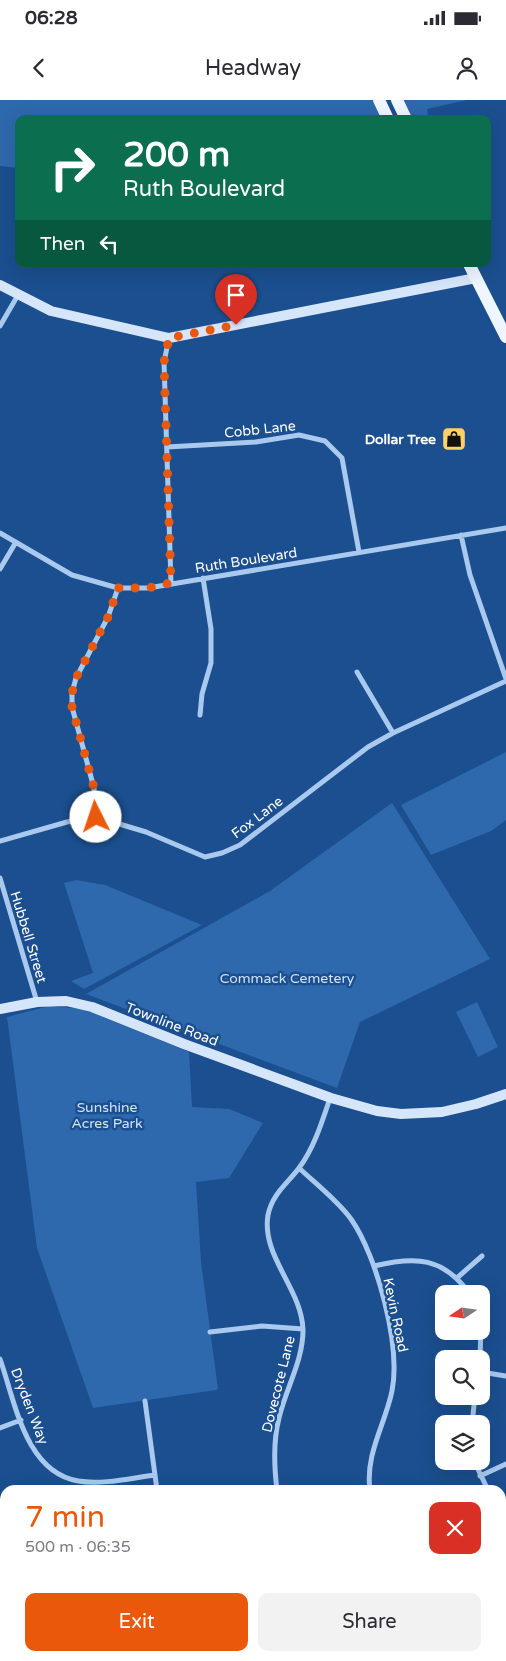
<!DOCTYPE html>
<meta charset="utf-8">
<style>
:root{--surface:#fff;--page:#f2f2f3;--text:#2b2b33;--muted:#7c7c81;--accent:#ea580c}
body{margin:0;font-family:"Varela Round",sans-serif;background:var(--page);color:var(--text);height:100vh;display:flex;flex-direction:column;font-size:19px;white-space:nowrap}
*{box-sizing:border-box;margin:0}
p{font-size:16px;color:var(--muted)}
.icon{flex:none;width:28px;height:28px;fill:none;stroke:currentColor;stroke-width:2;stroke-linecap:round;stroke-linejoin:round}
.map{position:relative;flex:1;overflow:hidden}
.drawer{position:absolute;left:0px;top:1385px;width:506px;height:176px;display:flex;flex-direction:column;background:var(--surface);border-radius:15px 15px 0 0;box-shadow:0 5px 20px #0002}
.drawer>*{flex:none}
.hud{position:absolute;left:15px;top:15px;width:476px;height:152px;border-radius:10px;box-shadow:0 5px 20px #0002;background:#0b6e4f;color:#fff;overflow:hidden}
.needle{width:32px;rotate:257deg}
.tools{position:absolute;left:435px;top:1185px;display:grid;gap:10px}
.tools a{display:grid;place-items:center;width:55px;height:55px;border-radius:10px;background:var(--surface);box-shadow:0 5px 20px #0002;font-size:25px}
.pin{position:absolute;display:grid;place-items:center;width:42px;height:42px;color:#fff;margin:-51px -21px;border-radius:50% 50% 50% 0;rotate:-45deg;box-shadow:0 0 5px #0007}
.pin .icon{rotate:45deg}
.me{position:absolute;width:55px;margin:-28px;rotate:356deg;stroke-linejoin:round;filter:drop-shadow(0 0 4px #0008)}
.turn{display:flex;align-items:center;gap:18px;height:105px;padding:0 25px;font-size:22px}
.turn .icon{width:65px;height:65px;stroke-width:2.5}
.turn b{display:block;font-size:35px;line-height:42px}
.then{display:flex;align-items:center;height:48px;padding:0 25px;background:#0003;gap:10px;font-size:19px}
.round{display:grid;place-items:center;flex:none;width:52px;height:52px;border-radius:10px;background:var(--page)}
.headline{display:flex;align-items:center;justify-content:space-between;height:85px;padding:0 25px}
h1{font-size:30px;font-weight:600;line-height:38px;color:var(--accent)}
.cta{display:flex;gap:10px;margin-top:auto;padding:10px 25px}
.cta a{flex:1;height:58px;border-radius:10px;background:var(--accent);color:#fff;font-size:20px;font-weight:600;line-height:58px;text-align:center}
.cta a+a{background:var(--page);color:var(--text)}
.status{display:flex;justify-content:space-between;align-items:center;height:35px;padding:0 25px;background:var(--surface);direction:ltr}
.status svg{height:14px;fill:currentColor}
header{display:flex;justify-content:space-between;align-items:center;height:65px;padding:0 25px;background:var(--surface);font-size:22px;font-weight:600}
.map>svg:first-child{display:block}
</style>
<div class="status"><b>06:28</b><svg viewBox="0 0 49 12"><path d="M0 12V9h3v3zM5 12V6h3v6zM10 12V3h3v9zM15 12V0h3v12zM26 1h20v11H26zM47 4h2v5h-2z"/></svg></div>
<header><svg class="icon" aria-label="back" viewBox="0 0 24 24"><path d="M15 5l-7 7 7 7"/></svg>Headway<svg class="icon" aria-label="person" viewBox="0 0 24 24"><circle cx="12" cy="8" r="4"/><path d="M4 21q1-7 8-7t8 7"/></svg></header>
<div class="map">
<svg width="506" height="1561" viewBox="0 0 506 1561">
<rect width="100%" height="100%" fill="#1b4f8f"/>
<path fill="#2e69ad" d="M0,0H377L384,19H19V68L0,66Z
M403,0H467L427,9L428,16L417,19L414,14L410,16Z
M506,652V720L491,731L431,755L401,705Z
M392,703L490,859L360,922L337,988L86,894L270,791Z
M76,780L105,785L202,825L84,889L71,881L93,873L64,783Z
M477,902L498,947L478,957L456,912Z
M49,906L84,909L189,952L192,1007L229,1009L263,1023L229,1078L196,1082L201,1162L218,1289L216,1290L93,1308L37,1148L7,917Z"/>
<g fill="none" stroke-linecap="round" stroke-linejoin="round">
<path stroke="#a9c9ee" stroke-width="5" d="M0,226L18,195
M169,238L164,262L171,483
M167,347L256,342L299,335L325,341L342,358L359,452
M0,433L72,475L118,488H148L506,428
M461,435L470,475L506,579
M0,469L16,442
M357,572L393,633
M200,615L202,594L211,563V529L203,478
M96,717L94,688L72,607V593L76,578L108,517L118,488
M0,741L67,722L96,717L146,732L205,757L222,753L240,745L368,647L393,633L506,581
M0,778L37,902
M299,1068C316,1084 337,1100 351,1119C377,1156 401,1246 392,1291C385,1325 365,1354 370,1390
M374,1166C416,1156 443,1157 470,1194
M458,1177L482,1156
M210,1232L262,1226L303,1229
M0,1259C15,1301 25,1372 78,1381C103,1385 131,1378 155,1375
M480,1259L481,1225
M481,1272L506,1276
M145,1301L157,1390
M472,1324L475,1296
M0,1328L21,1320
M474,1361L488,1390
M480,1376L506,1364
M277,1390C274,1366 273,1341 279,1318C286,1288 303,1261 303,1230C302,1189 261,1156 268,1115C272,1094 288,1083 299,1068C314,1048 322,1022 330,998
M501,1412L506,1424
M501,1486L506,1483
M0,1547L5,1546
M155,1556L156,1561
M299,1556L300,1561
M412,1556L418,1561
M445,1561L447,1556"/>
<path stroke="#d6e6fa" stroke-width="10" d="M0,185L51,211L169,238L476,178
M0,909L37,902L66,901L92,907L184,944L331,998L377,1011L401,1014L442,1012L476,1004L506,994"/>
<path stroke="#f0f6ff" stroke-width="12" d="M379,0L388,19
M397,0L406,19
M469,164L506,237"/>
</g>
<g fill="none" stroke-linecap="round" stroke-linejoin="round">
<path stroke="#ea580c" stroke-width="9" stroke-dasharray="0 16.2" d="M96,717L94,688L72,607V593L76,578L108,517L118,488H148L171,483L164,262L169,238L236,225"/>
</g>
<defs>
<symbol id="shop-square" viewBox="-11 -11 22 22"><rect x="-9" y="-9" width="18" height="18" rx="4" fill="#ffd166" stroke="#1b4f8f"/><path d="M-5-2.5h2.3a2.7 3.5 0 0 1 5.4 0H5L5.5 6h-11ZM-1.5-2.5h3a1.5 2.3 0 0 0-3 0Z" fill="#111"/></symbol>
</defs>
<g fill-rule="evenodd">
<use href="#shop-square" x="440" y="325" width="28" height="28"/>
</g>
<g text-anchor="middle" stroke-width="5" stroke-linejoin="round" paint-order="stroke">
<g font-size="14" fill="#fff" stroke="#1b4f8f">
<text transform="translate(260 329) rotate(-6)" y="5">Cobb Lane</text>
<text transform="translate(246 460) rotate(-9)" y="5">Ruth Boulevard</text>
<text transform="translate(257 717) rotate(-37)" y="5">Fox Lane</text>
<text transform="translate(29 837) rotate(73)" y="5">Hubbell Street</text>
<text transform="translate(172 924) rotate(21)" y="5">Townline Road</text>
<text transform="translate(396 1215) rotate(78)" y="5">Kevin Road</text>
<text transform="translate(278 1284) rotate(-76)" y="5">Dovecote Lane</text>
<text transform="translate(30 1306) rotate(69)" y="5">Dryden Way</text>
</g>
<g font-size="14" font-weight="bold" fill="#fff" stroke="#1b4f8f" text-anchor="end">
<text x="436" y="344">Dollar Tree</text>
</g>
<g font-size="14" fill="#cfe3fa" stroke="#1b4f8f">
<text x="287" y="883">Commack Cemetery</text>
<text x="107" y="1012">Sunshine<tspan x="107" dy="16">Acres Park</tspan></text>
</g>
</g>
</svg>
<div class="tools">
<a><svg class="needle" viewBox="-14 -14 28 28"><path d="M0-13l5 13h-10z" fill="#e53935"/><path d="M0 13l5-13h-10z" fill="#7c7c81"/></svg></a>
<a><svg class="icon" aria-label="search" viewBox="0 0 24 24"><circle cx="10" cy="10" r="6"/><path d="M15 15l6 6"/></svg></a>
<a><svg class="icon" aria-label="layers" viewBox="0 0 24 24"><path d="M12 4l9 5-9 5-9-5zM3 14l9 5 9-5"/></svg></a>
</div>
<div class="pin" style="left:236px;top:225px;background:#d93025"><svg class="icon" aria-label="arrive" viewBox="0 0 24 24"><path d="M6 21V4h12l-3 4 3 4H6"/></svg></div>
<svg class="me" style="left:96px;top:717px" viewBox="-20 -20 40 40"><circle r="19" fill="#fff"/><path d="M0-13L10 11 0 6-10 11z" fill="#ea580c"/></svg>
<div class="hud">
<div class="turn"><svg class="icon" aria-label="right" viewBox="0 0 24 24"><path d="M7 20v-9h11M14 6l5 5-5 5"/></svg><div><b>200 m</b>Ruth Boulevard</div></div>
<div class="then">Then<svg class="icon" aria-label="left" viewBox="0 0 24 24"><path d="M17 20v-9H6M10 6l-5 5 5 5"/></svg></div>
</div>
<section class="drawer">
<div class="headline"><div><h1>7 min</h1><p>500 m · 06:35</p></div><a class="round" style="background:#d93025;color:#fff"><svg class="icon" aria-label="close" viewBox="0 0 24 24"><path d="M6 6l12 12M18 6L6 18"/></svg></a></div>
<div class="cta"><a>Exit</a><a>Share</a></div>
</section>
</div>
